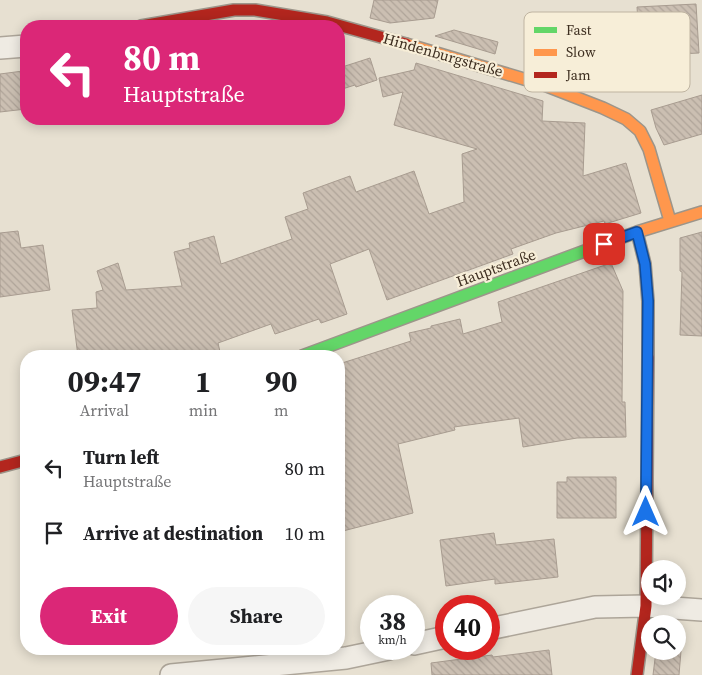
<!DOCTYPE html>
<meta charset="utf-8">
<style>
:root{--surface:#fff;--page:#f6f6f6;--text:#202124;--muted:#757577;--accent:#db2777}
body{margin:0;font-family:"Source Serif 4",serif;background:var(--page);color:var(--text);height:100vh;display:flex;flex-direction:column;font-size:19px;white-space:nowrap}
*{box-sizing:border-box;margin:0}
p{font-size:16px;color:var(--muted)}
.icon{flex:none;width:28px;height:28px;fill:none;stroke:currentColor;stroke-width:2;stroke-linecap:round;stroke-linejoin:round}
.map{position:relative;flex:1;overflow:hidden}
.drawer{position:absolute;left:20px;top:350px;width:325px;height:305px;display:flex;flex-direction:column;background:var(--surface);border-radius:20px;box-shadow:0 2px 12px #0003}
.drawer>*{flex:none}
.top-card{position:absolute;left:20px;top:20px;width:325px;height:105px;border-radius:20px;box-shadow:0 2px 12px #0003;background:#db2777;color:#fff;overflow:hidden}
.fabs{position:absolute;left:641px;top:560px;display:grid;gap:10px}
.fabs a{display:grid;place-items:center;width:45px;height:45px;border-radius:50%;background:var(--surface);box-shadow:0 2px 12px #0003;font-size:25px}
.speed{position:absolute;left:360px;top:595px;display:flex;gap:10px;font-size:25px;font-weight:700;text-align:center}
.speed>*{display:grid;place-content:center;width:65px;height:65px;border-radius:50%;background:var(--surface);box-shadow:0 2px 12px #0003;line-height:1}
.speed small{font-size:12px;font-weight:400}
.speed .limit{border:8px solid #d22;background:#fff;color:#111}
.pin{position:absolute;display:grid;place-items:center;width:42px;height:42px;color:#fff;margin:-21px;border-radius:10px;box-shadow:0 2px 8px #0006}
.me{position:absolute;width:55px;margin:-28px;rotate:0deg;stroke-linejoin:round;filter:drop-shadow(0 0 4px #0008)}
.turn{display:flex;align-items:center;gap:18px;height:105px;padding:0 20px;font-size:22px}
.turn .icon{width:65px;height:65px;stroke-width:2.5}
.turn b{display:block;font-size:35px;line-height:42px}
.eta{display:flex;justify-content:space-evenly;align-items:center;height:85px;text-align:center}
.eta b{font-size:30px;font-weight:700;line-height:35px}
.button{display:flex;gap:10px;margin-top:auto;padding:10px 20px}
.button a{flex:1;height:58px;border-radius:30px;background:var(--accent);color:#fff;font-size:20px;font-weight:700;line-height:58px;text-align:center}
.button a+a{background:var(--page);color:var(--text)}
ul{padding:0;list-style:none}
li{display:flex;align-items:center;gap:15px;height:65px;padding:0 20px}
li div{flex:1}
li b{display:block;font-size:19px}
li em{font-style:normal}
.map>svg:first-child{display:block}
</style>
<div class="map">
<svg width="702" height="675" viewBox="0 0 702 675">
<defs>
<pattern id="building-back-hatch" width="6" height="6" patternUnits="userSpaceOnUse" patternTransform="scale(1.25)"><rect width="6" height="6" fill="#cbbfb2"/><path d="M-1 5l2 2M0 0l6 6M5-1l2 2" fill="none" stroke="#afa499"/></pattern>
</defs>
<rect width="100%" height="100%" fill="#e7e0d1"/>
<path fill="url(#building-back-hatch)" stroke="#a89c90" d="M374,0H438L434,18L390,23L370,18Z
M696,4L699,53L679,54L678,36L639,38L637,7Z
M454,30L498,42L495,54L435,36Z
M370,58L377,80L356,87L355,85L339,90V68Z
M416,63L543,101L542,121L585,123L583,176L626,163L641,213L605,224L604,221L556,233L511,249L513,254L387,300L369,249L330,264L347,314L321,323L319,319L275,334L271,324L218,343L221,356H78L72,310L97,308L96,292L103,290L97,271L118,263L126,290L182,286L174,252L190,248L189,243L214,236L221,264L292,239L285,217L308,209L303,193L350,176L356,192L414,171L429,214L464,202L462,154L477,149L394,125L403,92L383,97L379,78L414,70Z
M23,71L24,76H26V109L0,112V74Z
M702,95V134L664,145L656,128L651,110Z
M18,231L21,248L43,245L50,290L0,297V233Z
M702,232V336L680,335L682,272L680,271V238Z
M611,263L623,291L622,402H625L626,437L577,438L523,447L519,418L454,427L455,430L398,444L413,513L339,532V364L411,341L409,333L431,328V326L460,319L463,334L502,322L498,302Z
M567,477H616V518H557V482H567Z
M494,533L496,545L554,539L558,577L495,584V579L446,586L440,540Z
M549,650L552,675H432L431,663L492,655L493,657Z
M656,651H681L679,675H653Z"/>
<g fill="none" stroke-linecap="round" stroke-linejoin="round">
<defs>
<path id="street" d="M0,48L26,46
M489,629L595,607L646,606L702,610
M414,644L446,637
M171,675L346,658L389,649"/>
<path id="fast" d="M302,356L590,249"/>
<path id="slow" d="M406,44L544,85L603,108L626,119L640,131L649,149L670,221
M637,232L645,264L648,301V357
M590,249L637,232L702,212"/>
<path id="jam" d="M141,26L234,10H255L327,22L406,44
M0,467L26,460
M637,675L646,606L648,357"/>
</defs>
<use href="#street" stroke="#ada599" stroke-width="24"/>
<use href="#fast" stroke="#9c958a" stroke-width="14"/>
<use href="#slow" stroke="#9c958a" stroke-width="14"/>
<use href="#jam" stroke="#9c958a" stroke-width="14"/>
<use href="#street" stroke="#efebe3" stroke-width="21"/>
<use href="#fast" stroke="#63d668" stroke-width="11"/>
<use href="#slow" stroke="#ff974d" stroke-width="11"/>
<use href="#jam" stroke="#b3261e" stroke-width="11"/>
</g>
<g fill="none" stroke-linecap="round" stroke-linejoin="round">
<defs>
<path id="route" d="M604,244L637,232L645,264L648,301L646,512"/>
</defs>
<use href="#route" stroke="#114b97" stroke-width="12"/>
<use href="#route" stroke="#1a73e8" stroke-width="9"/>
</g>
<g text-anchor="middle" stroke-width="4.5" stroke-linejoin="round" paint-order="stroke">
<g font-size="15" fill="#3d2e20" stroke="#f7eed8">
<text transform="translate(443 55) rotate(16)" y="5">Hindenburgstraße</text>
<text transform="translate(496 268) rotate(-20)" y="5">Hauptstraße</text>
</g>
</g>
<rect x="524" y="12" width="166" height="80" rx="8" fill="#f7eed8" stroke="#bfb4a1" stroke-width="1"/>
<rect x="534" y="27" width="23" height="6" fill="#63d668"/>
<rect x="534" y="49" width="23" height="7" fill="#ff974d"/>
<rect x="534" y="72" width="23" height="6" fill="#b3261e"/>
<g font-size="14" fill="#3d2e20">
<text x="566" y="35">Fast</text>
<text x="566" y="57">Slow</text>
<text x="566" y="80">Jam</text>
</g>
</svg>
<div class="fabs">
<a><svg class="icon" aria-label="sound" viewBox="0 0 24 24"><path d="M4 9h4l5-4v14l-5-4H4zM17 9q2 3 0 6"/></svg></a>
<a><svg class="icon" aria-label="search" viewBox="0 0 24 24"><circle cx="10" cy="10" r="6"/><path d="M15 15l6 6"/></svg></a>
</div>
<div class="speed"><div>38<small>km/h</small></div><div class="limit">40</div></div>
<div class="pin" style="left:604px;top:244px;background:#d93025"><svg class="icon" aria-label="arrive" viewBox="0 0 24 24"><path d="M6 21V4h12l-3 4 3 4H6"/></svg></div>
<svg class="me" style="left:646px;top:512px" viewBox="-20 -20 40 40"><path d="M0-17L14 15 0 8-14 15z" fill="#1a73e8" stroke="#fff" stroke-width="4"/></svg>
<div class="top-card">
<div class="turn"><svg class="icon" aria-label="left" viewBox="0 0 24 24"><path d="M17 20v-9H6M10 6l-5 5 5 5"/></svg><div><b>80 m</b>Hauptstraße</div></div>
</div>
<section class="drawer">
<div class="eta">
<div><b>09:47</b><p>Arrival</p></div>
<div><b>1</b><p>min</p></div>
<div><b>90</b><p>m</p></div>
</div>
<ul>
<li><svg class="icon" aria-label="left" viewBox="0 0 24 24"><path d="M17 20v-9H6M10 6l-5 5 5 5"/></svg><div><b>Turn left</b><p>Hauptstraße</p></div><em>80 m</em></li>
<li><svg class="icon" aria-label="arrive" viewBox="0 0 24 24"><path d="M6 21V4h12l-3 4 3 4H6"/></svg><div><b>Arrive at destination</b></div><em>10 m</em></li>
</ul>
<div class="button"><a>Exit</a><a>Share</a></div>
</section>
</div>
